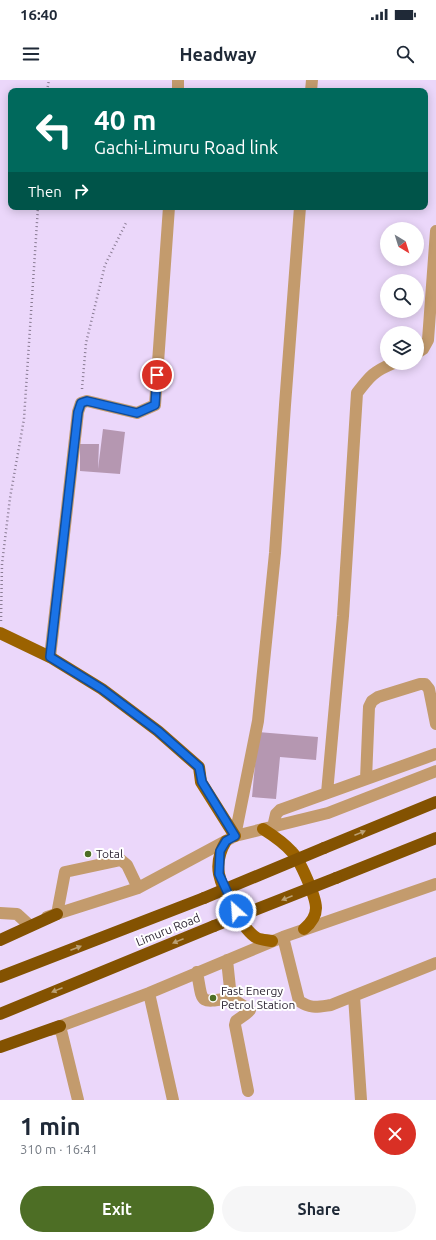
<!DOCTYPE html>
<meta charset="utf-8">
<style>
:root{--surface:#fff;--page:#f6f6f7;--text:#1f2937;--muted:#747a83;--accent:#4d6e25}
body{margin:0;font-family:Ubuntu,sans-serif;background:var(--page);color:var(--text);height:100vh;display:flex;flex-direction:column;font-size:15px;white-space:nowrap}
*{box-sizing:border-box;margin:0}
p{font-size:13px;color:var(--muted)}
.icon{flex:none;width:22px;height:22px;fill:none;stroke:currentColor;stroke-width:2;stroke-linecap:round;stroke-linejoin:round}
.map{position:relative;height:1020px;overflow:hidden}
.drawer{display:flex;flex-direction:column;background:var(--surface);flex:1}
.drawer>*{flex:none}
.hud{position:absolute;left:8px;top:8px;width:420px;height:122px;border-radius:8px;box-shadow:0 2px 10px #0003;background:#00695c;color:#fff;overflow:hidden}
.needle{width:26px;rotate:142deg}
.controls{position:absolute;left:380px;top:142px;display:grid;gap:8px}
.controls a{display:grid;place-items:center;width:44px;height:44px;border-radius:50%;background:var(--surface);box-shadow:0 2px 10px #0003;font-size:20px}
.pin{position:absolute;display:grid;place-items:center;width:34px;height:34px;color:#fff;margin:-17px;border:2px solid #fff;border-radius:50%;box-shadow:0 1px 4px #0007}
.me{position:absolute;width:44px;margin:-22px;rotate:334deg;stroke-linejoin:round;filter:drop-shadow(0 0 3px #0008)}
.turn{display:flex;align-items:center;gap:14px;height:84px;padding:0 20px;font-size:18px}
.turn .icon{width:52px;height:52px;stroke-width:2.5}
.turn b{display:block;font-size:28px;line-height:34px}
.then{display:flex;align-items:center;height:38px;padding:0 20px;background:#0003;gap:8px;font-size:15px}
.round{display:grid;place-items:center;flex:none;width:42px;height:42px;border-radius:21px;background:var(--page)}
.overview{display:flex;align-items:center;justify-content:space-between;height:68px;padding:0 20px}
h1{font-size:24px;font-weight:700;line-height:30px}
.action{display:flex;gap:8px;margin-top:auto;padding:8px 20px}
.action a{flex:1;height:46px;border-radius:24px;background:var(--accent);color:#fff;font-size:16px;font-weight:700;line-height:46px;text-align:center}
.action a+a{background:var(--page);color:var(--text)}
.status{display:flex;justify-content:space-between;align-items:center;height:28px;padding:0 20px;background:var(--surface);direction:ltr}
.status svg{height:11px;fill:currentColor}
header{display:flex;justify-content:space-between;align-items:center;height:52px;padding:0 20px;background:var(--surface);font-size:18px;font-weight:700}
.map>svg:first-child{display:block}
</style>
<div class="status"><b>16:40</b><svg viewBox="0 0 49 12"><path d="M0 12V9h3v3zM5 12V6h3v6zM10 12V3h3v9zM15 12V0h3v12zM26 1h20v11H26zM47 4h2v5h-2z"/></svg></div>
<header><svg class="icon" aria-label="menu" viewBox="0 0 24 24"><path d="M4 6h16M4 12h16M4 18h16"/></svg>Headway<svg class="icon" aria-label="search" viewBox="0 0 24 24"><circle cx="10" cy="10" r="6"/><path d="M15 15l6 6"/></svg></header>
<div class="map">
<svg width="436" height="1020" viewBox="0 0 436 1020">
<rect width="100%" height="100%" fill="#ebd7fa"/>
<path fill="#b597b1" d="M103,349L125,352L120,394L80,391V364H99L98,389Z
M258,652L318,657L316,680L280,677L276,719L252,717Z"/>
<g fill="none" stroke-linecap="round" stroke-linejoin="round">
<path stroke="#8a7c94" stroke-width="2.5" stroke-dasharray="1 3" stroke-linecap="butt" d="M47,11L49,0
M82,309L86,263L105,185L126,143
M1,541L2,484L10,418L24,339L38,127"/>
<path stroke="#c39b6d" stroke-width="12" d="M178,11V0
M311,11L312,0
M417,273L423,269L428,260L436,151
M50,577L78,332L81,323L87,321L137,333L155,325L169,127
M366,699L369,627L372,621L378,617L420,604H425L429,609L436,644
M327,713L343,536L357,313C370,296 374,291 394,283
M273,747L276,734L280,730L436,674
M235,756L258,641L266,562L275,473L285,325L300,127
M0,833L17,834L29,845
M57,834L65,792L121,780L127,785L138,808
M47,837L138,808L235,756L328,733L436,691
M283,857L299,921C311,929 317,927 331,925L436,883
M227,880L231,918L250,930C246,935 241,937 236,941L235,945L248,1011
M197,892C203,924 198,923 231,918
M149,913L173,1020
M354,916L361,1020
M60,946L78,1020
M50,950L149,913L283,857L436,804"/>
<path stroke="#9b6200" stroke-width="12" d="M0,553L50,577L102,609L158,651L199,687L201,702L235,756
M263,749C274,756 284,763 292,772C300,780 316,817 316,828C316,837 310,844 304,849
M226,761C220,771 217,783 219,794C222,809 243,851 257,858C261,860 267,860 272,861"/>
<path stroke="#835201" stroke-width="12" d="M324,768L436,722
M336,798L436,758
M0,860L57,834
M0,897L204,818
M0,934L214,846
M0,967L60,946"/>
<path stroke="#835201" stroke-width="12" d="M204,818L324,768
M214,846L336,798"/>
</g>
<defs><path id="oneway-solid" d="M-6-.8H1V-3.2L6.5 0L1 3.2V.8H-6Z"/></defs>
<g fill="#bba073">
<use href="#oneway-solid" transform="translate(360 753) rotate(-22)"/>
<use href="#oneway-solid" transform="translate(287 818) rotate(158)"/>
<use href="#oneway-solid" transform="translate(178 861) rotate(158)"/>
<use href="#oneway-solid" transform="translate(76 868) rotate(-21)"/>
<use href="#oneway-solid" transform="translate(57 910) rotate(158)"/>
</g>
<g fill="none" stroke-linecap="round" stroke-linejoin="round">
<defs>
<path id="route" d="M157,295L155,325L137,333L87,321L81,323L78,332L50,577L102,609L158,651L199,687L202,702L235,756L226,761L220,771L219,794L236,831"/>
</defs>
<use href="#route" stroke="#114b97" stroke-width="10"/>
<use href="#route" stroke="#1a73e8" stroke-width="7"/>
</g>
<g fill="#4d6e25" stroke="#fff" stroke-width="1.5">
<circle cx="88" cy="774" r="4"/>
<circle cx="213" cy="918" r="4"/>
</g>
<g text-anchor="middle" stroke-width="4" stroke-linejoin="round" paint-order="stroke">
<g font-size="12" fill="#2e2634" stroke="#fff" text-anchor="start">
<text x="96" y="778">Total</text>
<text x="221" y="915">Fast Energy<tspan x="221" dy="14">Petrol Station</tspan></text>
</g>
<g font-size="12" fill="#2e2634" stroke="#fff">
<text transform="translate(168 850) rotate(-22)" y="4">Limuru Road</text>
</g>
</g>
</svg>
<div class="controls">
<a><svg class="needle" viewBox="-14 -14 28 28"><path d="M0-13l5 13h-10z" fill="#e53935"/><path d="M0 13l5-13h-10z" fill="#747a83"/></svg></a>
<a><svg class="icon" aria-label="search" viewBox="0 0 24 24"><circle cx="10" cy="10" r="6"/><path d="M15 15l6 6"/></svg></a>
<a><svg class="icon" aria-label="layers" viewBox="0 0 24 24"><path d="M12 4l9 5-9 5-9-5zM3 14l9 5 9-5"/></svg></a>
</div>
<div class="pin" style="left:157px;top:295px;background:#d93025"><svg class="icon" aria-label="arrive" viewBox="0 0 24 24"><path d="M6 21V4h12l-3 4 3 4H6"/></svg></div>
<svg class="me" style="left:236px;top:831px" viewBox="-20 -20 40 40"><circle r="17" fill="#1a73e8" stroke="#fff" stroke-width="3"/><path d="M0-11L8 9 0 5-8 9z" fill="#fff"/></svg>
<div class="hud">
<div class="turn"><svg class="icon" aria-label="left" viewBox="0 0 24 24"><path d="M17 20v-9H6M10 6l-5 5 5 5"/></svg><div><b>40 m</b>Gachi-Limuru Road link</div></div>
<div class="then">Then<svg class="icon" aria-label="right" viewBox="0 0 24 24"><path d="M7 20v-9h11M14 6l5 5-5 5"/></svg></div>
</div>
</div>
<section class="drawer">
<div class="overview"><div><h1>1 min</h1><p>310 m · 16:41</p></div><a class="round" style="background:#d93025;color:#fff"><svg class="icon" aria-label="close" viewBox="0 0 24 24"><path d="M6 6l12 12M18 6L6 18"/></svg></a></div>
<div class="action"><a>Exit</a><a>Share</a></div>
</section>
